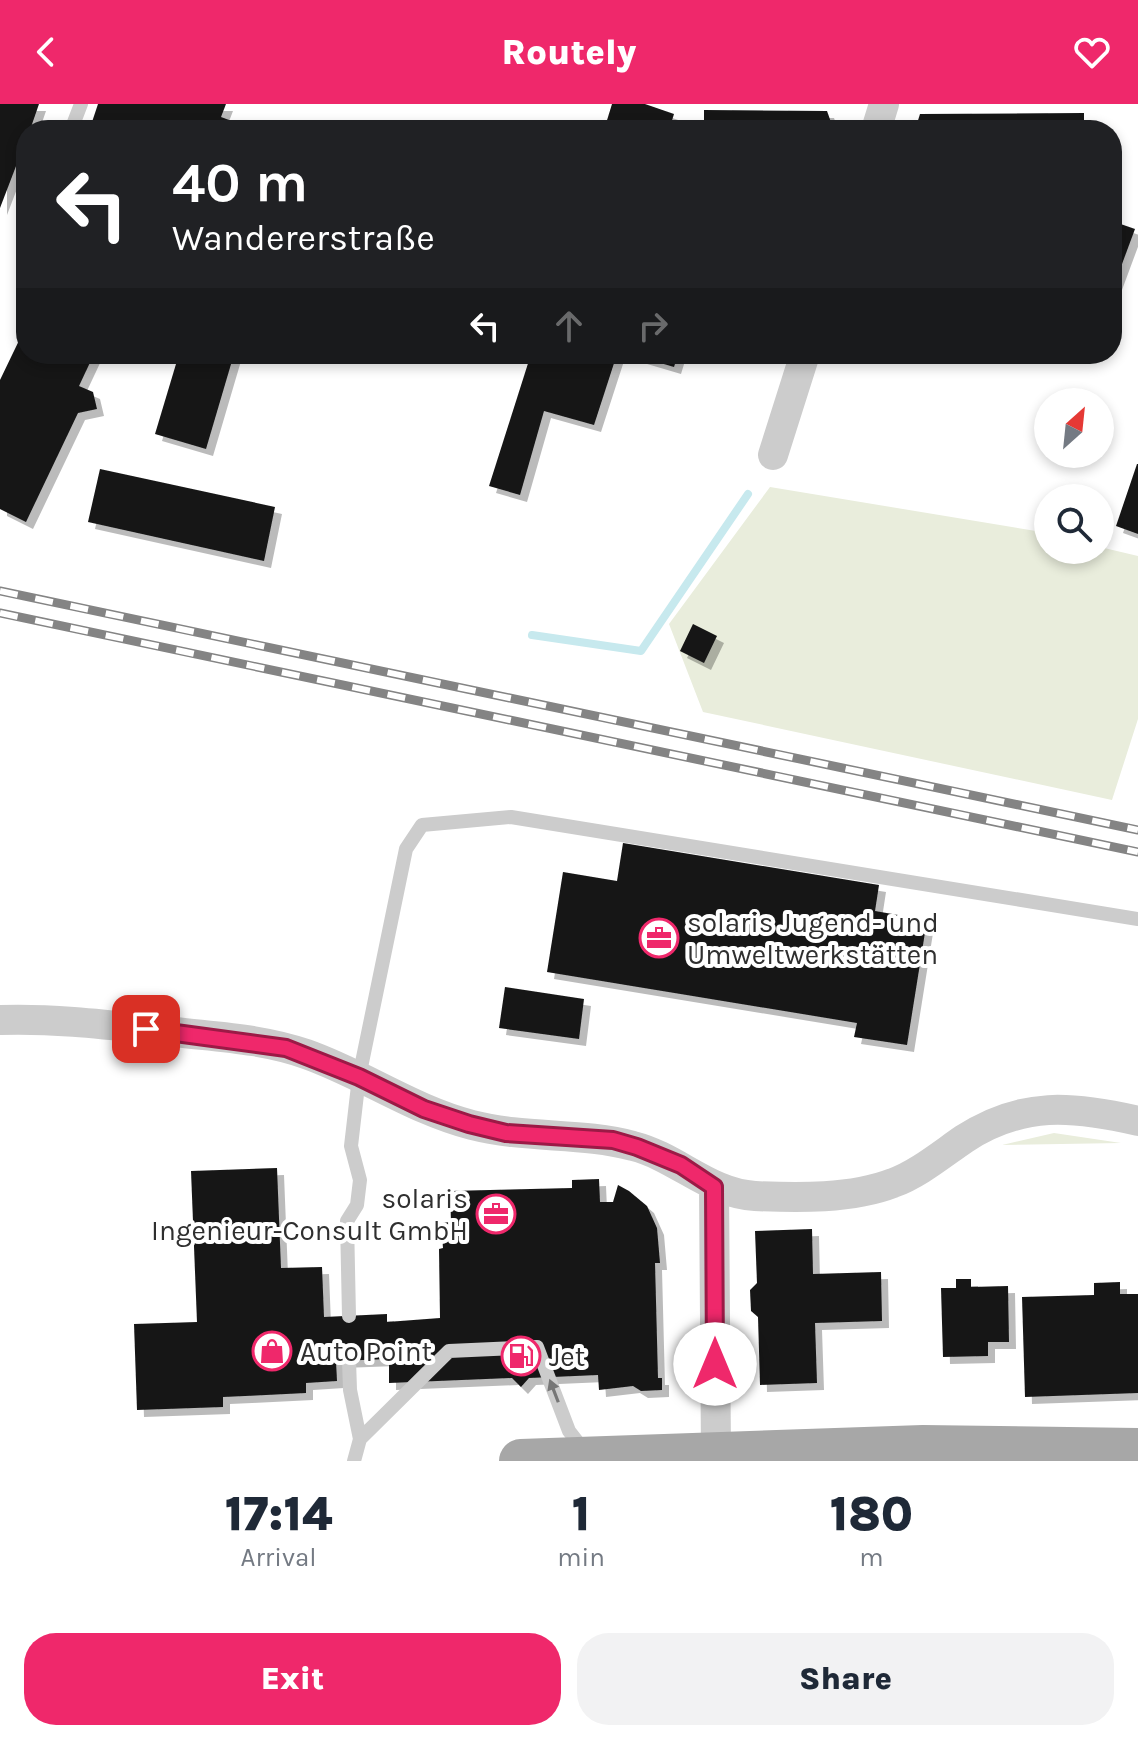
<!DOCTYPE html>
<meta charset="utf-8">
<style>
:root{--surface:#fff;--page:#f2f2f3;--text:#1f2937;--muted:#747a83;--accent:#ef286b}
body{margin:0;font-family:Karla,sans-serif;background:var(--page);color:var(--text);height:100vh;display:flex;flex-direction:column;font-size:30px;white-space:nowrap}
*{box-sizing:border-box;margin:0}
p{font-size:26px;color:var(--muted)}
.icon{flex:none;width:44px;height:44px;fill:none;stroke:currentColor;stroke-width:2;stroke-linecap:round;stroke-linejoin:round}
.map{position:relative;height:1357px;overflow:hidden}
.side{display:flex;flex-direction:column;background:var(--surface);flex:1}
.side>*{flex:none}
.banner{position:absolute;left:16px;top:16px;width:1106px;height:244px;border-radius:32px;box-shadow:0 4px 12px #0003;background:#202124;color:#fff;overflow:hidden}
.needle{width:52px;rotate:27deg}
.tools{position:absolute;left:1034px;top:284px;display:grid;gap:16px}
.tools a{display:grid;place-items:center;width:80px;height:80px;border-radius:50%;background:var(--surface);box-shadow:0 4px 12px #0003;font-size:40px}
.pin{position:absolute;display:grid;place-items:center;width:68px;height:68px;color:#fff;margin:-34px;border-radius:16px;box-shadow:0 4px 12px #0006}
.me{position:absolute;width:88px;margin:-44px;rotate:0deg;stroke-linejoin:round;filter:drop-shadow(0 0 6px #0008)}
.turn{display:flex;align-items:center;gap:28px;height:168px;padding:0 24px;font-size:36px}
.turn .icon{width:104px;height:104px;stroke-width:2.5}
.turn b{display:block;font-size:56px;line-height:68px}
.lanes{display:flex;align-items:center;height:76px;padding:0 24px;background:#0003;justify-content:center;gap:40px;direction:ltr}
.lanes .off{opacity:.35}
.eta{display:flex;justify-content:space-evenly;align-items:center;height:136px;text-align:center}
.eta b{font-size:48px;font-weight:800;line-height:56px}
.button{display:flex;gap:16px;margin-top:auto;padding:16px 24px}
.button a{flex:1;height:92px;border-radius:32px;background:var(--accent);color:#fff;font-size:32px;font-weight:800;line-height:92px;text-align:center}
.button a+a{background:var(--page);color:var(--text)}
header{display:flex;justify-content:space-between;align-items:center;height:104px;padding:0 24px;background:var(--accent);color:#fff;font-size:36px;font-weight:800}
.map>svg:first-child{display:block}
</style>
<header><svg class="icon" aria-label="back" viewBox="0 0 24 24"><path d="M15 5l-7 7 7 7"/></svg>Routely<svg class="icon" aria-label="heart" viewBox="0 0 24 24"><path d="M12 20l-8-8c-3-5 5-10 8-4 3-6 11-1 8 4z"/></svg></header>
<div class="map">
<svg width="1138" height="1357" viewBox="0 0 1138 1357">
<defs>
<filter id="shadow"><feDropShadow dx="7" dy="7" stdDeviation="0" flood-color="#0004"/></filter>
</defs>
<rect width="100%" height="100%" fill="#fff"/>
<path fill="#e9eddc" d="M770,383L1042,428L1048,429V446H1100V443L1138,452V615L1112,696L703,608L669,520Z
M1054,1029L1121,1039L1002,1041Z"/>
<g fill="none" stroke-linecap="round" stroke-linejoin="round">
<path stroke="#c7e9ee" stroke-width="8" d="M532,531L641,547L748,390"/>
</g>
<path fill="#161616" filter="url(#shadow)" d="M0,0H39L30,26H26V36L0,104Z
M98,0H226L221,13L256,26H97L90,24Z
M612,0H645L674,10L669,26H604Z
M704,6L827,7L832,21L831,26H704Z
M1084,9V26H915L920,10Z
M1112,117L1135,125L1112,187Z
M26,222V250H94L79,282L93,288L97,305L78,309L26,418L0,405V276Z
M179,250H234L206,345L155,330Z
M531,250H617L594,321L544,307L520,391L489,382Z
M630,250H678L674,263Z
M1137,360H1138V430L1116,422Z
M100,365L275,403L264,457L88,418Z
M693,520L717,532L704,559L680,547Z
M623,739L879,781L875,807L927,816L907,941L854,933L857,919L547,868L563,768L617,777Z
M505,883L584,895L579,935L499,924Z
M277,1064L281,1164L322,1163L324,1213L387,1210V1218L440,1214L439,1145L443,1144L441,1119L451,1118L450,1087L572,1084V1076L599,1075L600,1098H613L618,1081L629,1087L647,1102L657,1124L660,1159H655L658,1274H662V1286L641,1287L633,1282L599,1286L598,1271L529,1274L521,1283L512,1274L389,1279V1255L336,1257L337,1277L306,1279V1289L223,1293V1303L137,1306L134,1220L197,1218L191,1067Z
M812,1125L813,1170L881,1168L882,1217L815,1219L817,1279L760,1281L758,1213L751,1207L750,1186L757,1179L755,1127Z
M956,1175H971V1183L1008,1182L1009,1238H988V1252L943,1253L941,1184H956Z
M1120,1178V1190H1138V1289L1025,1293L1022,1193L1094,1191V1179Z"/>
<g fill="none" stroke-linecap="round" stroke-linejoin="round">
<path stroke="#ccc" stroke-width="14" d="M71,26L81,0
M349,1212L347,1117L357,1101L360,1076L351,1042L359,973L406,745L422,721L511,713L1138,815
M349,1256L350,1286L360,1335
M354,1357L360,1335L449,1247L537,1243L569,1327L583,1345"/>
<path stroke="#ccc" stroke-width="30" d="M876,26L884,0
M773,351L805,250
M0,916C58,914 117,922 175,928C218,933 264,935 306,950C363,970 413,1006 472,1021C527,1035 582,1028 633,1042C677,1053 708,1089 755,1092C797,1094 852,1095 893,1079C918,1070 942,1050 964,1035C1022,997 1073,1002 1138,1017
M714,1083L716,1350"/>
<path stroke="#a7a7a7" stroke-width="44" d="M521,1357L923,1343L1138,1346"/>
<defs>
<path id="rail" d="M0,487L1138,726
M0,509L1138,748"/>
</defs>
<use href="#rail" stroke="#848484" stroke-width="9"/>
<use href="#rail" stroke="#fff" stroke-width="6" stroke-dasharray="18" stroke-linecap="butt"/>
</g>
<defs><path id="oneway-solid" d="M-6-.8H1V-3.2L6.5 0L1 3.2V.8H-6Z" transform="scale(2)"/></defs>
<use fill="#767676" href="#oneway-solid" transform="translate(554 1287) rotate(-111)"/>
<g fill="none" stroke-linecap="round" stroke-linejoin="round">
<defs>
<path id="route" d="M146,925L286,944L359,973L424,1005L469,1020L506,1029L613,1036L637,1043L681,1061L714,1083L715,1260"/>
</defs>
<use href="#route" stroke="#9b1a46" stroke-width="20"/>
<use href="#route" stroke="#ef286b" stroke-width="14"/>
</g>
<defs>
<symbol id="office-ring" viewBox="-11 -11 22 22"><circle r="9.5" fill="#fff" stroke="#ef286b" stroke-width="1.5"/><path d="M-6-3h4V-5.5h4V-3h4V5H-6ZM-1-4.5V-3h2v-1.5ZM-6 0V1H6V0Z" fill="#ef286b"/></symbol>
<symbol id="shop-ring" viewBox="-11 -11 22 22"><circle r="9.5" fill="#fff" stroke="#ef286b" stroke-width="1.5"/><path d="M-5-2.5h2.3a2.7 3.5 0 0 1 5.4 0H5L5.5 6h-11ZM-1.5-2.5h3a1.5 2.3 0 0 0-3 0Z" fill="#ef286b"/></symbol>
<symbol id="fuel-ring" viewBox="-11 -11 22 22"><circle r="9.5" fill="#fff" stroke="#ef286b" stroke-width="1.5"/><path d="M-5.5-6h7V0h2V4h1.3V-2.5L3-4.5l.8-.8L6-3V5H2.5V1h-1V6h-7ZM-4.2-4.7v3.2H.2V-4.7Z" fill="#ef286b"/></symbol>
</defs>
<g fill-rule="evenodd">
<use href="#office-ring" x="637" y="812" width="44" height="44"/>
<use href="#office-ring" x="474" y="1088" width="44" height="44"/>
<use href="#shop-ring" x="250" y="1225" width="44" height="44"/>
<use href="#fuel-ring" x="499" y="1230" width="44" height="44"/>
</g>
<g text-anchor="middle" stroke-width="8" stroke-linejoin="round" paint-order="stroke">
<g font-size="28" fill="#2f2f2f" stroke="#fff" text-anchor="start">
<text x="687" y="828">solaris Jugend- und<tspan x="687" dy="32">Umweltwerkstätten</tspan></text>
<text x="468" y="1104" text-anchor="end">solaris<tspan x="468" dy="32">Ingenieur-Consult GmbH</tspan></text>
<text x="300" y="1257">Auto Point</text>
<text x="549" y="1262">Jet</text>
</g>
</g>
</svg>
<div class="tools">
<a><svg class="needle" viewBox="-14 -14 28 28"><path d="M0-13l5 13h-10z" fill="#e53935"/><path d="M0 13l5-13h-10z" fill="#747a83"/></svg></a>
<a><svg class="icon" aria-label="search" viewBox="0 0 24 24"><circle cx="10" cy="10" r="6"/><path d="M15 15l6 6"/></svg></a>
</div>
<div class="pin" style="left:146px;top:925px;background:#d93025"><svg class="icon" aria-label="arrive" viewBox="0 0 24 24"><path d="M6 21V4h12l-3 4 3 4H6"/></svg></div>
<svg class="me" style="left:715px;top:1260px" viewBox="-20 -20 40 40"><circle r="19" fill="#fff"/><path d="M0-13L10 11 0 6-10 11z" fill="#ef286b"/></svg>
<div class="banner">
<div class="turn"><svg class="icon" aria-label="left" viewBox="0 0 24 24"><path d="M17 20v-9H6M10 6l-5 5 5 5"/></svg><div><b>40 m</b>Wandererstraße</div></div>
<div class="lanes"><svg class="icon" aria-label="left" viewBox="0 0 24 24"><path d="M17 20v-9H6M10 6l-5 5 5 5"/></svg><svg class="icon off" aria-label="ahead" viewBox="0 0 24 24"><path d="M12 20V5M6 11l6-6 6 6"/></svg><svg class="icon off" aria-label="right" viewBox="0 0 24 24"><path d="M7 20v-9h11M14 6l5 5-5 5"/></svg></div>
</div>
</div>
<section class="side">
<div class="eta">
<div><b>17:14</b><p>Arrival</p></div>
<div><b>1</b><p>min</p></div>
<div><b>180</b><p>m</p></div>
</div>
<div class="button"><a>Exit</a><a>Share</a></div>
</section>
